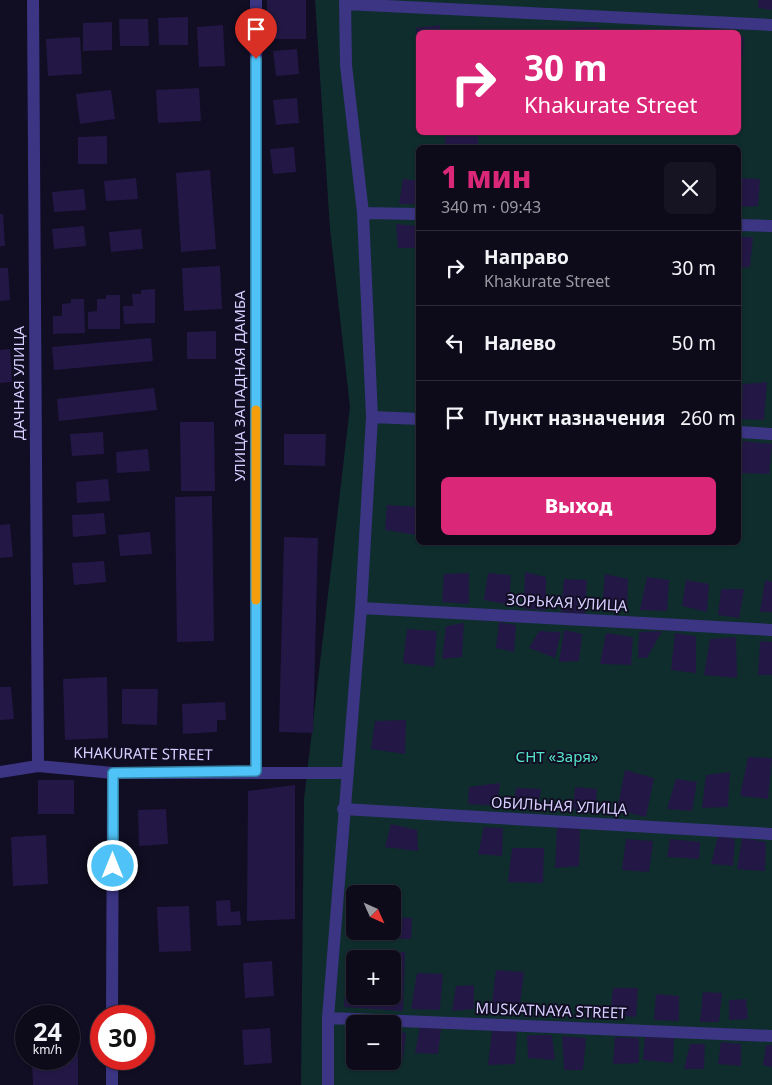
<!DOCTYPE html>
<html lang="ru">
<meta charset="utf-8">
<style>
:root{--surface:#0d0a1a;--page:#161323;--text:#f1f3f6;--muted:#9a9aa2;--line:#2d2b39;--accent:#db2777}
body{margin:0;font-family:"Noto Sans",sans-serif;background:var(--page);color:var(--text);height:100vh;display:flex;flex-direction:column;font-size:19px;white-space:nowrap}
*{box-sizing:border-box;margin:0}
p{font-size:16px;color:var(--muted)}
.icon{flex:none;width:28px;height:28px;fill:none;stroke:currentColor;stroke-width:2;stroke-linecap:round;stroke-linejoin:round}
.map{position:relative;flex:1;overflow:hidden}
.side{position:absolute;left:416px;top:145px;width:325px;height:400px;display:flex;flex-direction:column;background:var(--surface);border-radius:8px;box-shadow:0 1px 4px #0004,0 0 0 1px var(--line)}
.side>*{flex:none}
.hud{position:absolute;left:416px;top:30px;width:325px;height:105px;border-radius:8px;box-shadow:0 1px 4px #0004,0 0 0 1px var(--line);background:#db2777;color:#fff;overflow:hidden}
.needle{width:32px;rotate:135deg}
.controls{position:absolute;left:346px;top:885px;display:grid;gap:10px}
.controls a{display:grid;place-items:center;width:55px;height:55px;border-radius:8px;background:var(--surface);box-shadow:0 1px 4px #0004,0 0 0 1px var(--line);font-size:25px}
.speed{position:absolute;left:15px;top:1005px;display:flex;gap:10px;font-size:25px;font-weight:700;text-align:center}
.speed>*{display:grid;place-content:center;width:65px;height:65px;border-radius:50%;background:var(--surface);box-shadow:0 1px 4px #0004,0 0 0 1px var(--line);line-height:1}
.speed small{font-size:12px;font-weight:400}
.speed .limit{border:8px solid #d22;background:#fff;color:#111}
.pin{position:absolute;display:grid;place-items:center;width:42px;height:42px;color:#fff;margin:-51px -21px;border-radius:50% 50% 50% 0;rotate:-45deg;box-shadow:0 0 5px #0007}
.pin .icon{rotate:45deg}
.me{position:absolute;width:55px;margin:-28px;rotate:0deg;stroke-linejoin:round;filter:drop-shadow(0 0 4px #0008)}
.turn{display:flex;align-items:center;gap:18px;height:105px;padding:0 25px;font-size:22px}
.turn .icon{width:65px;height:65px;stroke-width:2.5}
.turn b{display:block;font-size:35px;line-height:42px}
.round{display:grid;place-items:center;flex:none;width:52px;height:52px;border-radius:8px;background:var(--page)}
.summary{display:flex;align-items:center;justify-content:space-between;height:85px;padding:0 25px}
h1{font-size:30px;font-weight:800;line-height:38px;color:var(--accent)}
.primary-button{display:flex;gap:10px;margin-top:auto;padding:10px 25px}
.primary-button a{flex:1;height:58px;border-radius:8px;background:var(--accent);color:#fff;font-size:20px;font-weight:800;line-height:58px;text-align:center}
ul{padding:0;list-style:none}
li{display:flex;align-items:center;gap:15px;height:75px;padding:0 25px;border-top:1px solid var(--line)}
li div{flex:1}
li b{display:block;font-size:19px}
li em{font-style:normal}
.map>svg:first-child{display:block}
</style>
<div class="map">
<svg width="772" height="1085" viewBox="0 0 772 1085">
<rect width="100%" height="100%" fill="#110d23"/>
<path fill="#0f2d2d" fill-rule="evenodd" d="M315,0H772V1085H301L304,799L350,407L330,229ZM419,32H739V132H419ZM419,148H739V542H419ZM355,894H392V931H355ZM355,959H392V996H355ZM355,1024H392V1061H355Z"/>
<path fill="#231845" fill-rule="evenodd" d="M267,0H306V39H267Z
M758,0H772V10L758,8Z
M188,17V45H159L158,18Z
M119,19H148L149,46H120Z
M112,22V50L83,51V23Z
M223,25L225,66L199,67L197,27Z
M440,25L441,32H419L417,47L416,28Z
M599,27V32H569V28Z
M477,29V32H448V31Z
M80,37L82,74L48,76L46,39Z
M739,37H744L741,76H739Z
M297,49L299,74L276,76L273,51Z
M199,88L201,121L158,123L156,90Z
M111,90L115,119L80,124L76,94Z
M297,98L299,123L276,125L273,100Z
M445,132H478V148H445Z
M107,136V164H78V137Z
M294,147L296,172L273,174L270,149Z
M210,170L216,249L181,252L176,173Z
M136,178L138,199L106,201L104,181Z
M739,178L760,179L758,206L739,207Z
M403,179L419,181V204H399Z
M84,189L86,210L54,212L52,192Z
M0,214H3L5,246H0Z
M396,224L416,226L418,248H398Z
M84,226L86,246L54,249L52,229Z
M141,229L143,249L111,252L109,232Z
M739,237H753L750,267L739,268Z
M220,266L222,309L184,311L182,268Z
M0,268H8L10,300L0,301Z
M155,289V323L124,324L123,306H133L132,294H141V290Z
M106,295H120V329H88V312L97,311V299H106Z
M71,299H84L85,333L53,334V316H62V304L71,303Z
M216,331V359H187V332Z
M151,338L153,361L54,370L52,347Z
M10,349L12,382L0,383V350Z
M767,382L764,420L741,419L743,384Z
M154,388L157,410L59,421L57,399Z
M180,422H214L215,491H181Z
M103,432L104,454L72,456L70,434Z
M284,434H326L325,466L284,465Z
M743,441L772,444L769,474L739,473Z
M148,449L150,471L117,473L116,452Z
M108,479L110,501L77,503L76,482Z
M212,496L214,641L177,642L175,497Z
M387,505L419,507L418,535L385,530Z
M104,513L106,534L73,537L72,515Z
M10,524L13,557L0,558V525Z
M150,532L152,554L120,556L118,535Z
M284,537L318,538L313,733L279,732Z
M104,561L106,582L74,585L72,563Z
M525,572L546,577V610L524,609Z
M469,573V604L442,602L444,574Z
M488,573L511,575L509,605L484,600Z
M605,574L628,579L627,608H602Z
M647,577L669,580L667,611L640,610Z
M564,579L587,580L585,614L561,612Z
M686,580L709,584L707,612L682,606Z
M765,580L772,582V612H760Z
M721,589H744L739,618L718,615Z
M499,622L516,625L514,652L496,648Z
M464,623L462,657L442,659L446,626Z
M407,629L437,631L434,667L403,663Z
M564,630L582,634L579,661L559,662Z
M539,631L561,632L555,658L529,648Z
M662,631L647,658H638L639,632Z
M606,633L633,637L631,665L600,664Z
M675,633L696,636V673L671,670Z
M736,637L737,678L704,675L710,639Z
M760,641L772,642V675H758Z
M107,677L108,738L65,740L63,679Z
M0,687H11L14,719L0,720Z
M122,689H158L157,725L122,724Z
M225,702L226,720H217V732L183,734L182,704Z
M406,720L405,754L371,749L375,721Z
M748,757L772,758L768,799L740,796Z
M625,770L654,778L646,817L617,810Z
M730,772L728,807L702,808L706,775Z
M676,779L697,782L692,811L667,809Z
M38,780H74V814H38Z
M500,783L497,806L468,804L469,787Z
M295,785V919L247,921L248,791Z
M575,787L597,789L595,814L573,809Z
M516,788L541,789L538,809L513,808Z
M166,809L168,844L139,846L138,810Z
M391,824L417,830L418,851L385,847Z
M484,827L503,828L502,856L478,854Z
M557,827L580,829L579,866L555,868Z
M46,835L48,884L13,886L11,837Z
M718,836L735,839L733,866L711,864Z
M742,838L766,842L765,871L737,869Z
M626,839L653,841L649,872L622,870Z
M670,839L700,842L699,859L667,857Z
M512,848H544L543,883L508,882Z
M230,900L231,912L240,911L241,925L217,926L216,901Z
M189,906L191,951L159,952L157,907Z
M392,917L412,918L411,939L383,938L384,931H392Z
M348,950L405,952L403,1011L344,1007ZM355,959H392V996H355Z
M272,961L274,996L245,998L243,963Z
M496,970L524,972L519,1012L491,1011Z
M417,973L443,974L440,1010L411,1009Z
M474,985V1009L452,1011L456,986Z
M613,988H638L636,1017L610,1015Z
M703,992L722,993L719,1022H700Z
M656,994L679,996V1021L654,1020Z
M746,999L748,1019L729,1020V1000Z
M420,1026L441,1029L438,1054L415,1053Z
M270,1028L272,1063L244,1065L242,1030Z
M392,1031L406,1033L403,1058L392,1057Z
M492,1031H517L515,1064L488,1065Z
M527,1035H552L555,1060L528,1058Z
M562,1036L586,1038L583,1070H564Z
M615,1037L639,1038V1063L613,1064Z
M645,1037L674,1038L673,1063L643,1060Z
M721,1042L741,1044V1066L718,1064Z
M690,1044H705L704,1069H684Z
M766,1045H772V1067L763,1065Z
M69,1052H78V1085H33L32,1059H69Z"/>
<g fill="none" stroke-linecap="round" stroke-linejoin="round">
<path stroke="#3b3584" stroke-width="12" d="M33,0L38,766
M256,0V771
M345,4L772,25
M363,213L419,214
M739,225L772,226
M372,417L419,419
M739,432L772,434
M361,608L772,630
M0,772L38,766L113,773H348
M343,809L772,834
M112,1016L113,773
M328,1018L772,1036
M112,1085V1059
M328,1085V1018L361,608L372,417L363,213L346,65L345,0"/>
</g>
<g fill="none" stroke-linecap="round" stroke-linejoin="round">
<defs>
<path id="route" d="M113,866V773L256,771V59"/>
</defs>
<use href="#route" stroke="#337fa1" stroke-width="12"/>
<use href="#route" stroke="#4fc3f7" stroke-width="9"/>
<path stroke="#f59e0b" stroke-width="9" d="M256,410V600"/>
</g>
<g text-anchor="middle" stroke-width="4" stroke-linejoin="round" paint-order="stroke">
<g font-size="15" fill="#d6cfff" stroke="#110d23">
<text transform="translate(19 383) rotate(-90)" y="5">ДАЧНАЯ УЛИЦА</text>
<text transform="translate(240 386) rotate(-90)" y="5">УЛИЦА ЗАПАДНАЯ ДАМБА</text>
<text transform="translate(567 603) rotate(3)" y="5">ЗОРЬКАЯ УЛИЦА</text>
<text transform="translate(143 754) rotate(1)" y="5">KHAKURATE STREET</text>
<text transform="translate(559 806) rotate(3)" y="5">ОБИЛЬНАЯ УЛИЦА</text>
<text transform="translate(551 1011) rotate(2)" y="5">MUSKATNAYA STREET</text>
</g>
<g font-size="15" fill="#55e5c6" stroke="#110d23">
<text x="557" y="762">СНТ «Заря»</text>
</g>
</g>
</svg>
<div class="controls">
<a><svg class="needle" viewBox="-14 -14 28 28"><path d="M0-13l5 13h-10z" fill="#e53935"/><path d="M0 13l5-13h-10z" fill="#9a9aa2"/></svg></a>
<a>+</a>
<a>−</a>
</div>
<div class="speed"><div>24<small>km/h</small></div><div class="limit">30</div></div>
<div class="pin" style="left:256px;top:59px;background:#d93025"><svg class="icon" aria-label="arrive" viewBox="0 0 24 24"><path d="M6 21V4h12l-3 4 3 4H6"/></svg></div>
<svg class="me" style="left:113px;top:866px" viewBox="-20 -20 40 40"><circle r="17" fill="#4fc3f7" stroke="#fff" stroke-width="3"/><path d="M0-11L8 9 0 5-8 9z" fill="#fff"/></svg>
<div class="hud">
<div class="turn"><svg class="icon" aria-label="right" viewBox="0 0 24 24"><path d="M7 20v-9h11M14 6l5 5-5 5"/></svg><div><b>30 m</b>Khakurate Street</div></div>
</div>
<section class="side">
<div class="summary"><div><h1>1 мин</h1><p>340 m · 09:43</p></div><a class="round"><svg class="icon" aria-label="close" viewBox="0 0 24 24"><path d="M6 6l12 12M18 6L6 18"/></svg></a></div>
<ul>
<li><svg class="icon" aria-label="right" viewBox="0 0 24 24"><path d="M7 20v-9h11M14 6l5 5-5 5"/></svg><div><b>Направо</b><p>Khakurate Street</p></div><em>30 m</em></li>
<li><svg class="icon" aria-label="left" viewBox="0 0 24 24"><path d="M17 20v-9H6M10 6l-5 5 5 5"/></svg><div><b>Налево</b></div><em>50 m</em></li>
<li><svg class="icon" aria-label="arrive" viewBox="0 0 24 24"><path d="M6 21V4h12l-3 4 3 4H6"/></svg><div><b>Пункт назначения</b></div><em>260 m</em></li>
</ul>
<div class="primary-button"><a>Выход</a></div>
</section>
</div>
